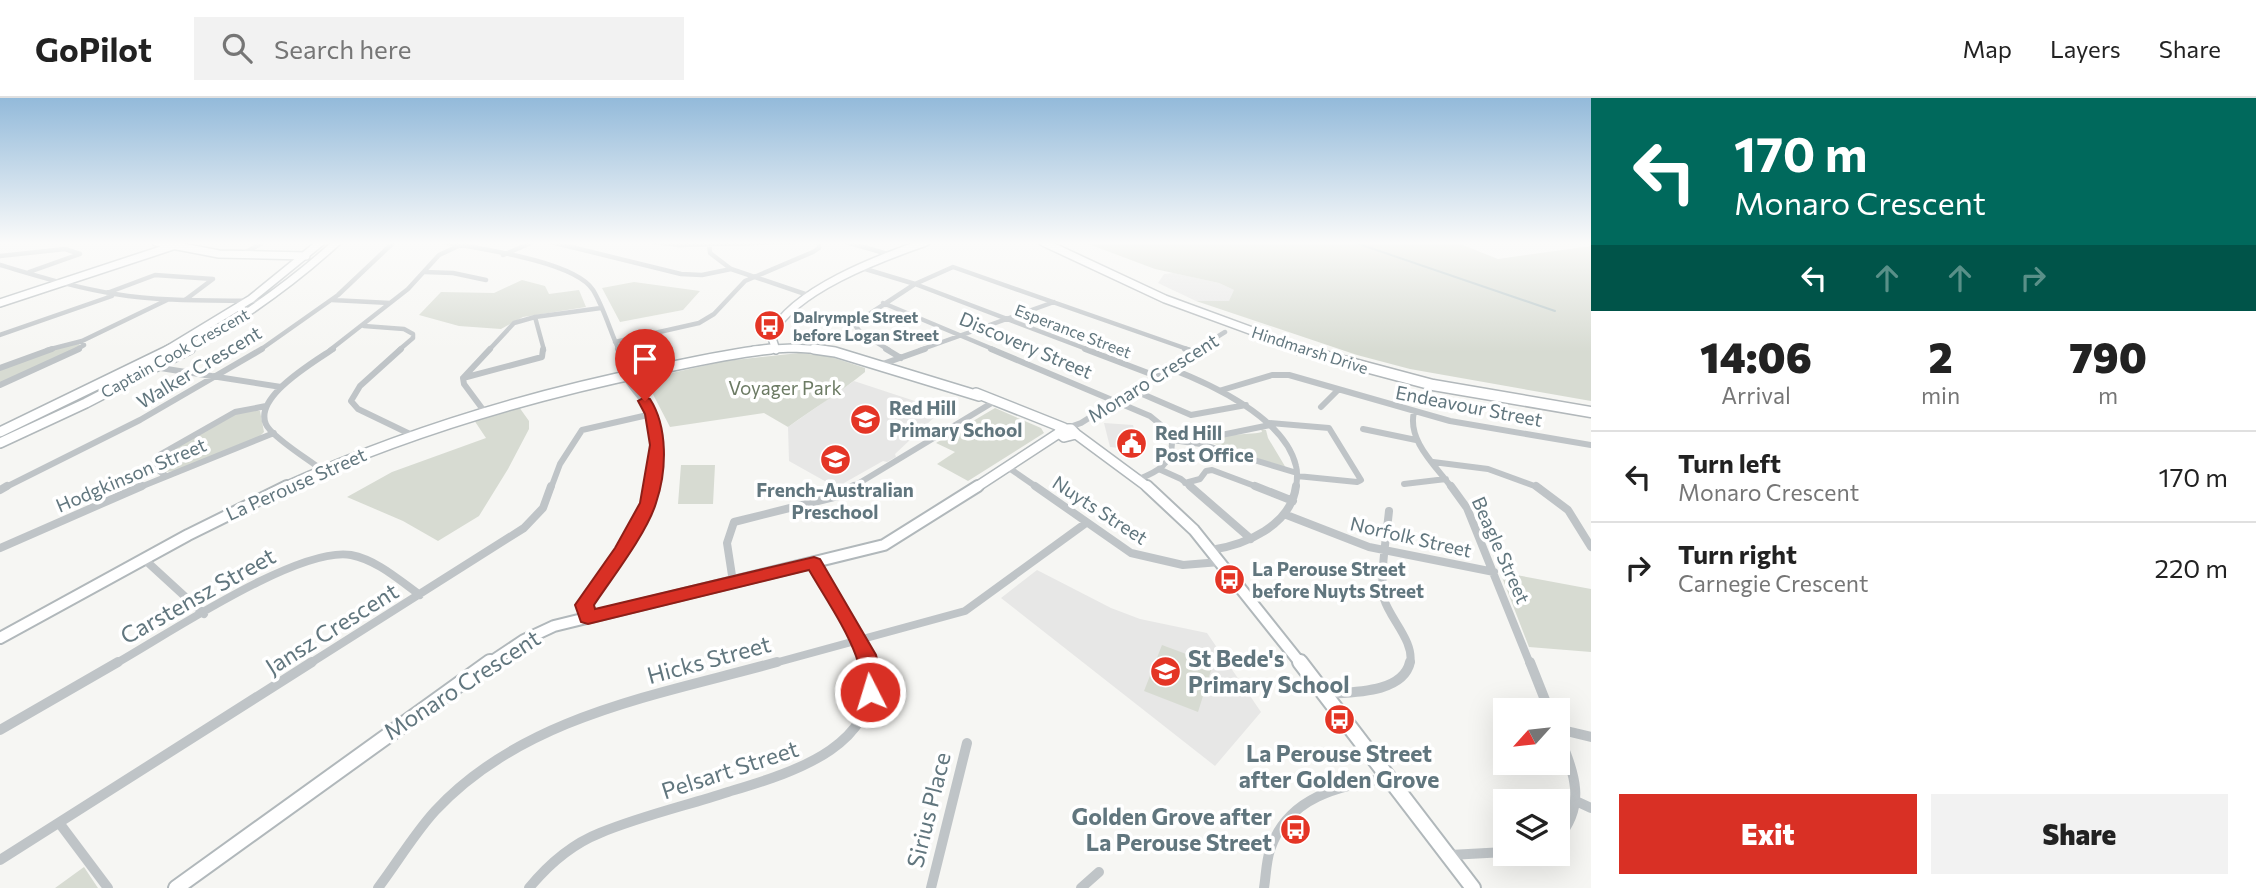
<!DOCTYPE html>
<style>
:root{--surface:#fff;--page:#f2f2f2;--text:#222;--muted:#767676;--line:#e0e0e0;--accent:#d93025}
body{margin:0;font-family:Commissioner,sans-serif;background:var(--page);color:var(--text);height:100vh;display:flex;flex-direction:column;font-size:26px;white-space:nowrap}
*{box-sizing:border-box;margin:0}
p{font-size:23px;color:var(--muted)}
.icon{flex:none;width:38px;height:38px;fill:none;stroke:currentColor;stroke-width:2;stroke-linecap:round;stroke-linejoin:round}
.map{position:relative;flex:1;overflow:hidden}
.sheet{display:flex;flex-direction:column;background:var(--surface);width:665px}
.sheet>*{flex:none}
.guide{background:#00695c;color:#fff;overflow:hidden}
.needle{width:46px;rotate:243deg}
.fabs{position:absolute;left:1493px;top:600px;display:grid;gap:14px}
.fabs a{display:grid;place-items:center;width:77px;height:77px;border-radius:0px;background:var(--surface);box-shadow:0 7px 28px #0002;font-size:35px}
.pin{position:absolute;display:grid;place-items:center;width:60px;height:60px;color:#fff;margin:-72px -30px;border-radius:50% 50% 50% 0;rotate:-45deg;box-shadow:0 0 7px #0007}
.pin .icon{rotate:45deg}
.me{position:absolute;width:77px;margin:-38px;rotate:355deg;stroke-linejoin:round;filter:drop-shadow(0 0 5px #0008)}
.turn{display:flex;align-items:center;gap:24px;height:147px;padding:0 28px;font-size:32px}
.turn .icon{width:91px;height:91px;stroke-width:2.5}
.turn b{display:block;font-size:49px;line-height:60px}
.lanes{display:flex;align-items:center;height:66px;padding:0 28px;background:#0003;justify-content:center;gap:35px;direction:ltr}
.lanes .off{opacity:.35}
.eta{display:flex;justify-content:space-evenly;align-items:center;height:119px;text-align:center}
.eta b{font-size:42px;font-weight:800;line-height:49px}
.cta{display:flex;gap:14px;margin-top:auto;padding:14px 28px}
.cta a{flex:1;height:80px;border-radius:0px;background:var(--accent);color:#fff;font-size:28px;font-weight:800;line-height:80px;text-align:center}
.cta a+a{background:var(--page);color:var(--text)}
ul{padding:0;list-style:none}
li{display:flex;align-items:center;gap:21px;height:91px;padding:0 28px;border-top:2px solid var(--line)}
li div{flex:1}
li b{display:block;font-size:26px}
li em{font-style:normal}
header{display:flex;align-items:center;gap:42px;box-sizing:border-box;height:98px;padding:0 35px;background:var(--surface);border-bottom:2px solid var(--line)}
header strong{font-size:33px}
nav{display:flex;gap:38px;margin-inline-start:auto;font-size:24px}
.search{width:490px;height:63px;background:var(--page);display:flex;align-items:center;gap:18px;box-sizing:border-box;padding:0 24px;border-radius:0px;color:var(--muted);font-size:26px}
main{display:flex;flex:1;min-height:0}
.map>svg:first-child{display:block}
</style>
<header>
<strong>GoPilot</strong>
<div class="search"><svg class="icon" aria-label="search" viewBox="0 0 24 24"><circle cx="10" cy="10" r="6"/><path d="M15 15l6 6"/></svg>Search here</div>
<nav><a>Map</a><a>Layers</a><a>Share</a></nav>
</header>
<main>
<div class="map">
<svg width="1591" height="790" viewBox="0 0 1591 790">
<rect width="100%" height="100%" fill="#f6f6f3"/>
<path fill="#e7e7e6" d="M1174,175L1219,185L1234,192V198L1229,203H1196L1158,185L1164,176Z
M854,283L942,312L895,356L896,359L887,364L883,363L844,385L845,388L839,391L789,363L788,329Z
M1104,325L1133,327L1140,352L1110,349Z
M1037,472L1111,510L1140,521L1207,535L1261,614L1215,668L1001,500Z"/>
<path fill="#d7dbd2" d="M1083,144H1455L1498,161L1591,148V303L1410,271L1357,257L1196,203H1229L1234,192L1219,185L1155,171Z
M522,182L545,188L549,196L579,192L586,209L523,219L501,231L459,228L419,217L441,194L494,195Z
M634,184L700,193L683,212L620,224L602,190Z
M79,245L80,248L0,286V271L66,246Z
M799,255L828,258L865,270V274C841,294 814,310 788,329L764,315L670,329L645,281L725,263Z
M519,309L529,323V331L508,371L479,418L438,443L403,423L347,399L392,374L486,340L474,322Z
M995,310L1041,330L1044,335L968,383L937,366L955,354L936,345Z
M254,311L260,313L264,334L259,339L175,373L165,374L157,367L163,357L234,316Z
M1261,331L1266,332L1268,340L1286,370L1209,344C1223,334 1245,338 1262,334Z
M681,367H715L713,406H678Z
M1500,474L1591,491V554L1529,549Z
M1162,547L1213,566L1198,614L1144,593Z
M84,769L98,790H55Z"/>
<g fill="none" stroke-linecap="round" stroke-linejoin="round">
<path stroke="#b4c4c6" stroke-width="2" d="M1353,144L1555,213"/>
<defs>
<path id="secondary-far3" d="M156,144L219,156L306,158
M0,205L173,148
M167,252L251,201L321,144
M187,252C241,221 291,186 337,144
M754,252L793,250L825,252
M776,252L771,237C793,192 880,160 926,144"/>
<path id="secondary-far2" d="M814,251L835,254L979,298
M976,295L1064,330
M1060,331H1071L1076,336L1064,339L1059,335Z
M0,334L171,251
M1076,336L1149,390
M0,345L86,305L190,251
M283,390C402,336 527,298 655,272C693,264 731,255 771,251
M975,390L1059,335"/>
<path id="secondary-far1" d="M1147,388L1194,432L1301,566
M0,540L188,437L287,388
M488,566L524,542L554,528L884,447L978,388"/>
<path id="secondary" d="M1300,564L1473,790
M176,790L490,564"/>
<path id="primary-far1" d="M1043,144L1165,201L1304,252"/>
<path id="primary" d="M1298,251L1433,287L1591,314"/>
</defs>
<use href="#secondary-far3" stroke="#b1b8bb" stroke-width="10"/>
<use href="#secondary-far2" stroke="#b1b8bb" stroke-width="12"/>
<use href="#secondary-far1" stroke="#b1b8bb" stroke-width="14"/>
<use href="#secondary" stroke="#b1b8bb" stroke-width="18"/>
<use href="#primary-far1" stroke="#b2b8bb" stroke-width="10"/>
<use href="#primary" stroke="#b2b8bb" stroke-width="13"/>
<path stroke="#bfc4c7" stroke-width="4.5" d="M443,144C476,150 575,163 593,192C604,210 610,233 619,252
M551,144L681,176L702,177L731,171
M654,144L679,147L796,144
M846,144L891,157
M709,146L710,155L731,171L811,198
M241,157L262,145
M503,157L533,144
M0,158L65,151L80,156L29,174
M0,167C38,178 76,190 115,196C164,204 215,202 265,203
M862,170L915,186L1089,252
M425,174L453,175L486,182
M107,195L155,177L213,181L185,202
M332,202L390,205
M883,205L995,252
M535,219L544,252
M364,228L404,231L413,236V240L399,252
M0,237L112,198
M615,244L699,225L714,216L745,183L813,154L819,150V145
M47,252L82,243L167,202
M76,252L84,247L82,243
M260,252L338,197L394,144
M330,252L408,191L439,157L467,144
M489,252L514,225L535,219L601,210
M889,252L861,235L854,226L915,186L953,169L1190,252
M920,252L1054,204
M1196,252L1225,234"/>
<path stroke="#bfc4c7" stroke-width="6" d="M401,251L360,288L351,303L358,311L412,337
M618,251L623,263
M886,251L901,260
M991,251L1150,318L1161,327L1172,345C1172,366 1157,374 1139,381
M1085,251L1156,278
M1185,251L1194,254
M622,262C619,283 647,301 653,319C660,344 655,365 651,390
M880,267L925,251
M154,269L281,289
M0,270L52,251
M1169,270C1211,286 1285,320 1296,368C1298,375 1297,383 1296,390
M463,280L542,259L543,251
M0,287L79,251
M1133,292L1191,317L1246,307
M1222,292L1272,277H1289L1450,323L1591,347
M1321,309L1338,292
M484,313L464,286L463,280L490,251
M1414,314C1407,343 1436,368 1452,390
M1269,325L1329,330L1361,382L1357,384L1297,378
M1067,330L1081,325L1199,251
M1363,331L1416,342
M1172,342L1201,346L1297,375
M1197,342L1270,327
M1433,364L1488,371L1540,390
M1009,370L1038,390
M322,372C305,359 284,347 270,332C244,304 314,264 333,251
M1161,372L1181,381L1192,390
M166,378L153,368L161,356L235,314L266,308
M1185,385L1200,381L1206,373L1212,372L1260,390
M1404,386L1446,381
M4,390L140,322L262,251
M138,390L274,335
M551,390L560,366L582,332L652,316
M851,390L995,303"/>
<path stroke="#bfc4c7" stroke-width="8" d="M1035,388L1131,455L1183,467L1220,464
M1190,388L1251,441
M1255,388L1293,403
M1451,388L1467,410L1530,566
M1536,388L1568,412L1591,449
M0,392L7,388
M1389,413C1387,434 1379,482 1384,501C1390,521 1415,544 1410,566
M1284,416L1369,449L1494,474
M0,450L142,388
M1211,452C1245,447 1291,428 1296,388
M144,461L204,516
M814,465L855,531L868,566
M733,484L727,445L734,424L838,398L854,388
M588,520L585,507L643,418L651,388
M115,566C165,538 298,448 351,457C377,462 399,482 420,497
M309,566L524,430L543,410L551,388
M771,566L965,513L1086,425"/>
<path stroke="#bfc4c7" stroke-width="10" d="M1530,564L1549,612
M1325,596C1350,594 1403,596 1410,564
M1558,631L1591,639
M0,632L118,564
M1558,635C1573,673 1588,705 1558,740
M1578,704L1591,710
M60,726L108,790
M1450,757L1505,754
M0,762L312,564
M378,790C397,765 414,736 435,713C523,618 658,597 777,564
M529,790C548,767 572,746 600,735C641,718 685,708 728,694C787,676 887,649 868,564
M931,790L967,645
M1081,790L1099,774
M1264,790C1266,778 1266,764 1270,752C1287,699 1340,687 1389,680"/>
<use href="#secondary-far3" stroke="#fff" stroke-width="7"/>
<use href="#secondary-far2" stroke="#fff" stroke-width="9"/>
<use href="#secondary-far1" stroke="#fff" stroke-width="10"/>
<use href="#secondary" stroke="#fff" stroke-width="14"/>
<use href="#primary-far1" stroke="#fff" stroke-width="7"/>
<use href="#primary" stroke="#fff" stroke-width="10"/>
</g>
<linearGradient id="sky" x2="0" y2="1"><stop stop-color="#93bada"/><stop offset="0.57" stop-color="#fbfbfa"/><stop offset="1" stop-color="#fbfbfa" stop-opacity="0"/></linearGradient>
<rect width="1591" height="254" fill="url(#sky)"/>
<path fill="#d93025" stroke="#8d1f18" stroke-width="2" d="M645,299L650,301C668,329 667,373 656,405C647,435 612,480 594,507L595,511L814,459L820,461L876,557C880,571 884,587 877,600L870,603L863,600C856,588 861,571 856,558C846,530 824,498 809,472L588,526L581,524L575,507L615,450L640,405L650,347L645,316L638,303Z"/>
<defs>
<symbol id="bus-disc" viewBox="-11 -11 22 22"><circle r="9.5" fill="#e43525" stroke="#fff"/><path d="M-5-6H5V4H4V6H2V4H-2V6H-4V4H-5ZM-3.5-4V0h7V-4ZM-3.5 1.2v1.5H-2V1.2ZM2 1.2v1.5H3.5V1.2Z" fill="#fff"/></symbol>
<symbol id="school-disc" viewBox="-11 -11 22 22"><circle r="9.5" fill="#e43525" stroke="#fff"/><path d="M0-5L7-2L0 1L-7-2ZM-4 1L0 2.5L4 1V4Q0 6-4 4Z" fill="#fff"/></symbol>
<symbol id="civic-disc" viewBox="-11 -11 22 22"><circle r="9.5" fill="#e43525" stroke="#fff"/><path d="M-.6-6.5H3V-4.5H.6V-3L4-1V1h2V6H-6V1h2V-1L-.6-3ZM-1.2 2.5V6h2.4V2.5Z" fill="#fff"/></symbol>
</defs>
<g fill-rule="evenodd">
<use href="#bus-disc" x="752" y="210" width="35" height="35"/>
<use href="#school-disc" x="848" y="304" width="35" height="35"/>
<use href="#civic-disc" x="1114" y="328" width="35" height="35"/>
<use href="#school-disc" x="818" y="344" width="35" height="35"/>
<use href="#bus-disc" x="1212" y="464" width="35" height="35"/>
<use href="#school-disc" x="1148" y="556" width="35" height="35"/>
<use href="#bus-disc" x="1322" y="604" width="35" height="35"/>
<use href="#bus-disc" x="1278" y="714" width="35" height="35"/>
</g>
<g text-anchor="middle" stroke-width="7" stroke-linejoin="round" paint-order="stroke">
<g font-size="16" font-weight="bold" fill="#61767e" stroke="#fff" text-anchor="start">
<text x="793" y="225">Dalrymple Street<tspan x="793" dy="18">before Logan Street</tspan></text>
</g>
<g font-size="16" fill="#61767e" stroke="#fff">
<text transform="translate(1073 233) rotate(21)" y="6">Esperance Street</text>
<text transform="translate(1310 252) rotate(18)" y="6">Hindmarsh Drive</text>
<text transform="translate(175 255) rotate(-29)" y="6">Captain Cook Crescent</text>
</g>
<g font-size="19" fill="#61767e" stroke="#fff">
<text transform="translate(1026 247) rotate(23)" y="7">Discovery Street</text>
<text transform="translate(199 269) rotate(-31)" y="7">Walker Crescent</text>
<text transform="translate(1153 280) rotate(-32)" y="7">Monaro Crescent</text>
<text transform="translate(1469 308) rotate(11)" y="7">Endeavour Street</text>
<text transform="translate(131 377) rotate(-23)" y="7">Hodgkinson Street</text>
<text transform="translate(296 386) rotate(-24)" y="7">La Perouse Street</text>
<text transform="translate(1100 412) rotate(33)" y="7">Nuyts Street</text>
<text transform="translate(1411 439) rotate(13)" y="7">Norfolk Street</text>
<text transform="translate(1501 452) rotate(66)" y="7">Beagle Street</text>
</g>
<g font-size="19" fill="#6c7b64" stroke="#fff">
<text x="785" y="297">Voyager Park</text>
</g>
<g font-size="19" font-weight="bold" fill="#61767e" stroke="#fff" text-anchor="start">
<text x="889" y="317">Red Hill<tspan x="889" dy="22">Primary School</tspan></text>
<text x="1155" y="342">Red Hill<tspan x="1155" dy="22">Post Office</tspan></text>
<text x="835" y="399" text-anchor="middle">French-Australian<tspan x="835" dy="22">Preschool</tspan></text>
<text x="1252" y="478">La Perouse Street<tspan x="1252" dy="22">before Nuyts Street</tspan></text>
</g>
<g font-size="23" fill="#61767e" stroke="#fff">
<text transform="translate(198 498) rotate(-29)" y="8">Carstensz Street</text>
<text transform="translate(332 531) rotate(-32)" y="8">Jansz Crescent</text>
<text transform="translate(709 562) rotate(-15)" y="8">Hicks Street</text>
<text transform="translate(462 587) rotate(-33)" y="8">Monaro Crescent</text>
<text transform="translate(730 672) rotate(-18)" y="8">Pelsart Street</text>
<text transform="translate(929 712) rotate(-76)" y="8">Sirius Place</text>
</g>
<g font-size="23" font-weight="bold" fill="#61767e" stroke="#fff" text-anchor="start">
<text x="1188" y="569">St Bede's<tspan x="1188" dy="26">Primary School</tspan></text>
<text x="1339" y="664" text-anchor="middle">La Perouse Street<tspan x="1339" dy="26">after Golden Grove</tspan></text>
<text x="1272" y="727" text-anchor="end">Golden Grove after<tspan x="1272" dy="26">La Perouse Street</tspan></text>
</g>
</g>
</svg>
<div class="fabs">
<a><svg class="needle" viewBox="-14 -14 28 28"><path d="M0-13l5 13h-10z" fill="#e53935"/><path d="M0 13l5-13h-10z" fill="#767676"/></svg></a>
<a><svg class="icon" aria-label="layers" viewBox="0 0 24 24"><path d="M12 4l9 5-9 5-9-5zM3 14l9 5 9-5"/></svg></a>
</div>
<div class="pin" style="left:645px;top:303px;background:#d93025"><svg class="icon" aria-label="arrive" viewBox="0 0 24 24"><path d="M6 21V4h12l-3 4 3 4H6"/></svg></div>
<svg class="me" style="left:870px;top:594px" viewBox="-20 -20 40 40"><circle r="17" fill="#d93025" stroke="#fff" stroke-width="3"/><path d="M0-11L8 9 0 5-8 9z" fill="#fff"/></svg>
</div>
<section class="sheet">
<div class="guide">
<div class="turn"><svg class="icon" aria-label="left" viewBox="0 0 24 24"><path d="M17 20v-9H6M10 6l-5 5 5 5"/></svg><div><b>170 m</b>Monaro Crescent</div></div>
<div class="lanes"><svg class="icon" aria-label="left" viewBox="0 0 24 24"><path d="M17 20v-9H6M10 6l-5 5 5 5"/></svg><svg class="icon off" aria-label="ahead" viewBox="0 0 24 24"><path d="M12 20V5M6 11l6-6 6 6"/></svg><svg class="icon off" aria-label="ahead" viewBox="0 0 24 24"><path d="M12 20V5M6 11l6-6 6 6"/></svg><svg class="icon off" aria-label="right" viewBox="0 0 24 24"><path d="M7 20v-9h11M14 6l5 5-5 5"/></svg></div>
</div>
<div class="eta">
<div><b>14:06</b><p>Arrival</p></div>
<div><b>2</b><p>min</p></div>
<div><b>790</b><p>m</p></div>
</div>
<ul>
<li><svg class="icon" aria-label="left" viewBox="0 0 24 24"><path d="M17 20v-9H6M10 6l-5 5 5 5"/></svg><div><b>Turn left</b><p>Monaro Crescent</p></div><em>170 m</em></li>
<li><svg class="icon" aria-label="right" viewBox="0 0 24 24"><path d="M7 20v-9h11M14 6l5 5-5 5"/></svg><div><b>Turn right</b><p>Carnegie Crescent</p></div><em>220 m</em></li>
</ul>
<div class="cta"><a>Exit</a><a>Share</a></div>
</section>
</main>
